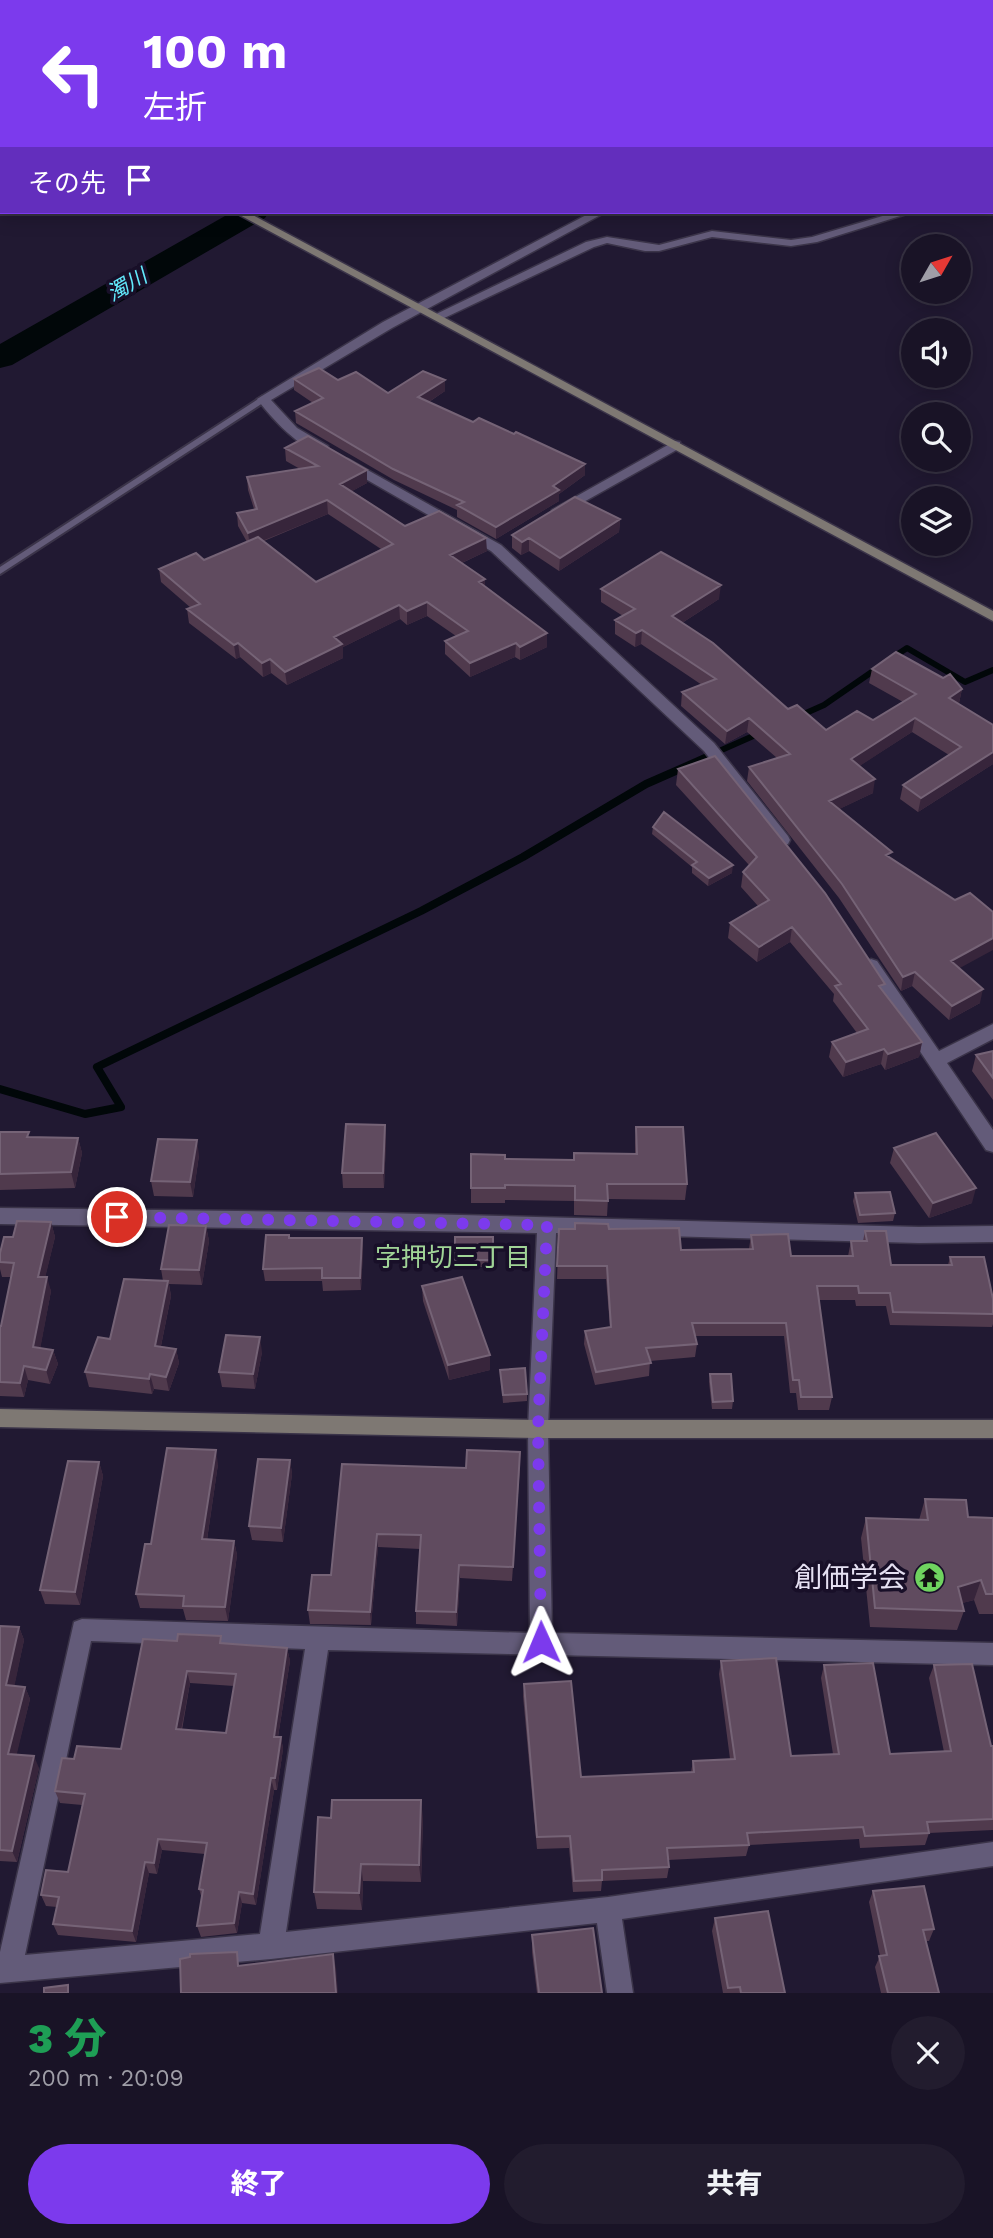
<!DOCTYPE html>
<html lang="ja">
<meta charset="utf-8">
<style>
:root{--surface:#191326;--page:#221c2e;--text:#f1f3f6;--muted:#9f9ea7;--line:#373243;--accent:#7c3aed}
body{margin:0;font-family:"Work Sans","Noto Sans JP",sans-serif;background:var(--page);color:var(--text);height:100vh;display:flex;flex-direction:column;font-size:26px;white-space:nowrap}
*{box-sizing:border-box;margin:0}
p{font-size:23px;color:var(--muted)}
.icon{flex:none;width:38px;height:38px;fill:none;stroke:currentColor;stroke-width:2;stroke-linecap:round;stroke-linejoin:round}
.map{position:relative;height:1993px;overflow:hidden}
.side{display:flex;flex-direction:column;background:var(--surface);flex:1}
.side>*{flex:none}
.guide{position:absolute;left:0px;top:0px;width:994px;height:214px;box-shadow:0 4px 18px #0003,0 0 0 2px var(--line);background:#7c3aed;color:#fff;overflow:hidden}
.needle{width:46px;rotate:51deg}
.controls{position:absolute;left:901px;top:234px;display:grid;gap:14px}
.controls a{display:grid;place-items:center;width:70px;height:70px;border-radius:50%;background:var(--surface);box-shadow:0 4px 18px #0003,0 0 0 2px var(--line);font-size:35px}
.pin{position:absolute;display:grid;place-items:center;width:60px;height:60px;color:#fff;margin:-30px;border:4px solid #fff;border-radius:50%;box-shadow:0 2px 7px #0007}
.me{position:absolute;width:77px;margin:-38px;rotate:359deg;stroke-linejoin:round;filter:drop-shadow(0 0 5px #0008)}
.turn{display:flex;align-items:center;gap:24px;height:147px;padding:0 28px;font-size:32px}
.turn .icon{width:91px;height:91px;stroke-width:2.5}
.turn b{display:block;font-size:49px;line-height:60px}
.then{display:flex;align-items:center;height:66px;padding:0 28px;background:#0003;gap:14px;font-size:26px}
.round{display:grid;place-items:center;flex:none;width:74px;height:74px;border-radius:37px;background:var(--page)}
.overview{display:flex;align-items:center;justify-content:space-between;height:119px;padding:0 28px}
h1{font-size:42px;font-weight:800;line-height:52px;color:#1e9e55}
.primary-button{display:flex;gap:14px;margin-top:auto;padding:14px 28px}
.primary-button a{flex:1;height:80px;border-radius:42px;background:var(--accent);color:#fff;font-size:28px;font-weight:800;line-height:80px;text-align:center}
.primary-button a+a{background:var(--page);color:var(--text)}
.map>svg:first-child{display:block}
</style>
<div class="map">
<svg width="993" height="1993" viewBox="0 0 993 1993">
<rect width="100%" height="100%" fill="#211932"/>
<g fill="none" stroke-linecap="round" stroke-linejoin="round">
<path stroke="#010709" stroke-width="6" d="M892,658L907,648L965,682L993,670
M797,717L824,705L879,667
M708,756L760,733"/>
<path stroke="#010709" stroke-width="8" d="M0,1089L85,1114L121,1107L97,1067L421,911L523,857L646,784L712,755"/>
<path fill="#010709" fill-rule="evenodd" d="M747,0H777L745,2Z
M232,212H269L265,218L12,365L0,368V344Z"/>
<defs>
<path id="lane" d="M492,0L491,2H481Z
M0,209H2V212H5L0,214Z
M263,396L266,397V401L0,574V567Z"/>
<path id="street" d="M40,0H55L38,2Z
M0,9H2V15H0Z
M992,30H993V36H992Z
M0,117H2V123H0Z
M592,212H606L392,328L271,400L297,428L328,446V452C304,456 270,416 257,399L383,322Z
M896,212H913L817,242L791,246L712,237L659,251H645L607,243L594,247L440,320L430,317L586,242L607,237L659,245L712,231L791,240L812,237Z
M675,441L680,442V448L564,513H554L552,510Z
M348,459L501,545L714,743L788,836L790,840L788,844H776L704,751L491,551L343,466V460Z
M871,959L877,961L939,1051L993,1024V1039L947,1063L993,1130V1152L986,1150L865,969L862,965Z
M0,1208L383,1213L919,1227L993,1226V1242L919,1243L556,1233L548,1429L552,1633L993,1643V1665L328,1650L286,1932L608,1897L993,1842V1866L622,1919L633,1993H607L597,1923L271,1959L0,1983V1952L74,1622L82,1619L530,1633L528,1429L537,1233L0,1224ZM91,1641L305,1649L260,1934L25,1955Z"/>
<path id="secondary" d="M0,78H2V85H0Z
M234,212H247L993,611V621Z
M0,1409L538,1420H993V1438H538L0,1427Z"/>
</defs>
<use href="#lane" stroke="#3b3449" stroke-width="4"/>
<use href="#street" stroke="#3b3449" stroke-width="3"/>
<use href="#secondary" stroke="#3b3449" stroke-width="3"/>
<use href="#lane" fill="#635b79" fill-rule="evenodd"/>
<use href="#street" fill="#635b79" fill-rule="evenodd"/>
<use href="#secondary" fill="#7e7873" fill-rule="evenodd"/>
</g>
<path fill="#503a4d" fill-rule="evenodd" d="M294,379L338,380L388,393L445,380V391L429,402L473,422L585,464V475L559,494V501L496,539L457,517V510L394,480L296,423L295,411L313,403L294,390Z
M285,448L367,470V483L352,491L405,526L487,551L462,563L485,587L547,633V647L520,660L515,657L470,677L445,654V641L456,636L427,616L407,625L400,619L343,647V658L287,685L271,673L263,677L240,657L236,659L189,623L187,609L191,608L161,582L159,569L204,560L247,542L238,526L237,513L254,509L248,490L247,477L300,469L286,461ZM328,514L381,549L316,582L264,541Z
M620,519L619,532L559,571L529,551L521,555L512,548V535Z
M601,589L719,599L682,623L788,709L826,730L873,720L903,702L869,683L872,669L962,689L959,703H958L993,725V764L918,812L900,799L903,785L949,755L912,732L859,766L873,793L839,809L890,858L980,1003L949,1020L912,986L901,991L839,898L747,781L749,767L777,758L747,732L725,744L681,706L682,692L702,685L641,644L635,647L615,634V620L623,616L601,602Z
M678,769L883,991L922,1042L919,1057L885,1070L881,1064L843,1077L829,1057L832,1042L857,1033L833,1001L834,994L790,942L757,962L728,938L730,923L758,906L741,887L743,872L749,865L676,785Z
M653,827L732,873L708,886L692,873V867L652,834Z
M993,1051V1100L972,1071L976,1055Z
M385,1125L386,1140L384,1188H343L342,1173Z
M636,1127L687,1184L685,1200L608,1199L607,1216L574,1215V1201L505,1200V1203H471V1188L505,1159L574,1160L635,1154V1142Z
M0,1132L30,1137L78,1138L82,1153L75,1188L0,1190Z
M894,1148L972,1203L929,1218L890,1163Z
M199,1155L193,1197L154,1196L151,1181Z
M855,1193L895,1213L893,1221L858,1223L853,1201Z
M51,1222L55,1237L45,1277L51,1291L40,1348L53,1350L58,1364L50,1384L28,1380L24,1397L0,1396V1326H1L12,1277H2L0,1269V1253L13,1237Z
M206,1226L209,1241L202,1285L169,1284L171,1296L161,1346L176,1349L179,1363L169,1391L154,1389L152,1394L89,1387L85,1372L110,1339L163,1281L161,1269Z
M559,1229H609L681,1250L749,1249L751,1235L791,1256H848L851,1241H863L865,1231L891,1265H948L950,1257L993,1299V1324L992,1327L890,1325L886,1306H856L855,1300H819L832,1397L829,1410H798L796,1393H790L784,1336H695L697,1344L695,1357L650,1361L649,1376L595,1385L584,1344L585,1331L610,1327L606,1279H557Z
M289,1235V1238H362L363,1250L361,1290L323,1291L322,1281H265L263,1269Z
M455,1237H493V1267H455Z
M422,1286L490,1370L449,1380L423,1301Z
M262,1352L255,1389L222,1387L219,1372Z
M500,1370L527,1394V1401L503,1403Z
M710,1374L733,1401L732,1409H712L709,1382Z
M290,1460L292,1474L283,1542L252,1540L249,1526Z
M99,1462L103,1476L80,1605L45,1604L40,1590Z
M218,1464L207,1540L234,1541L237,1555L228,1621L186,1620L183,1609L140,1608L136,1594L151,1544Z
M342,1464L466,1468L520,1466L512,1581L460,1578L457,1626L416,1624V1611L420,1549L378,1547L371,1625L310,1624L308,1610L331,1575Z
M925,1499L968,1517L993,1518V1614H979L974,1600L962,1603L964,1611L957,1630L870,1627L861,1538L866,1518L919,1520Z
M0,1626L19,1627L24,1640L14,1686L25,1687L30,1699L16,1755L39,1768L17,1862L0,1861Z
M177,1641L222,1643L287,1648L290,1661L278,1737H281L283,1749L277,1790H274L256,1905L242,1903L237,1933L201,1937L197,1926L202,1899L199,1889L205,1854L162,1850L157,1874L149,1873L136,1942L58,1935L53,1924L57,1907L46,1906L41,1895L68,1872L82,1805L60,1803L55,1791L74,1759L121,1749ZM190,1683L234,1686L226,1733L182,1730Z
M721,1661L791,1756L833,1754L821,1678L824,1665L890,1754L944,1752L929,1678L934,1665L991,1746H993V1830L929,1833L925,1845L860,1848L859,1839L749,1845L746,1856L668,1860L669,1867L667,1878L602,1881L601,1891L573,1892L569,1848L537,1849L523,1696L524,1684L581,1777L691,1772L693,1761L730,1759L719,1674Z
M423,1818L421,1882L363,1881L362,1910L317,1909L314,1892Z
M873,1891L934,1929L929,1941H926L939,1993H881L875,1967L880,1956L869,1902Z
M715,1918L785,1993H723L712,1931Z
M532,1935L602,1993H537L532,1952Z"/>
<path fill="#37253b" d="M445,380V391L418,409V397Z
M585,464V475L559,494V501L496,539V527Z
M367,470V483L341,497L340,484Z
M327,500L328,514L250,546L248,533Z
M620,519L619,532L559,571L560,558Z
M486,538L487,551L451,568L450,555Z
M529,538V551L521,555L522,542Z
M485,579V592L479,582Z
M721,585L719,599L671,630L672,616Z
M427,602V616L407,625V611Z
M399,605L400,619L343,647V658L287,685L285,672L334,637Z
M642,630L641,644L635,647L636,633Z
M547,633V647L520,660V647Z
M238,643L240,657L236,659L234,645Z
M516,643L515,657L470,677V663Z
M270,659L271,673L263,677L262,663Z
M962,689L959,703L946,712L949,698Z
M749,718L747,732L725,744L727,731Z
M915,718L912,732L849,773L851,759Z
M993,752V764L918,812L921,798Z
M875,779L873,793L827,815L829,801Z
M733,865L732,873L708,886L709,878Z
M792,927L790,942L757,962L759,947Z
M993,938V950L947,975L951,961Z
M915,972L912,986L901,991L903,977Z
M983,989L980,1003L949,1020L952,1006Z
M922,1042L919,1057L885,1070L888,1054Z
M884,1049L881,1064L843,1077L846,1062Z
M385,1125L386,1140L384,1188L383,1173Z
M78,1138L82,1153L75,1188L71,1172Z
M197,1140L199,1155L193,1197L190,1182Z
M976,1188L972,1203L929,1218L933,1203Z
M51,1222L55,1237L42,1291L38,1277Z
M206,1226L209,1241L202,1285L199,1270Z
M362,1238L363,1250L361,1290L360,1278Z
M47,1277L51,1291L38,1361L33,1347Z
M168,1281L171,1296L158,1360L155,1346Z
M260,1337L262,1352L255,1389L253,1374Z
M176,1349L179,1363L169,1391L166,1377Z
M53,1350L58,1364L50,1384L46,1370Z
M490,1355V1370L449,1380L448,1365Z
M24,1366L28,1380L24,1397L20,1383Z
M150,1374L154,1389L152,1394L149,1379Z
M216,1450L218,1464L205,1553L202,1539Z
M520,1452V1466L512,1581L513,1567Z
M290,1460L292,1474L283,1542L281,1528Z
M99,1462L103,1476L80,1605L75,1592Z
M377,1534L378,1547L371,1625L370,1612Z
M234,1541L237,1555L228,1621L225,1607Z
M459,1565L460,1578L457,1626L456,1612Z
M981,1580L974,1600L951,1606L958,1587Z
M19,1627L24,1640L12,1698L6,1685Z
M287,1648L290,1661L276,1749L274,1737Z
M187,1671L190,1683L179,1741L176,1729Z
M25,1687L30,1699L14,1766L8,1754Z
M281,1737L283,1749L277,1790L275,1778Z
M34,1756L39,1768L17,1862L12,1851Z
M271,1778L274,1790L256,1905L253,1894Z
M421,1800L423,1818L421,1882L419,1865Z
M158,1839L162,1850L157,1874L154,1863Z
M145,1862L149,1873L136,1942L132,1931Z
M361,1864L363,1881L362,1910L359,1893Z
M239,1892L242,1903L237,1933L234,1923Z
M333,1954L336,1968L338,1993H336Z"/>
<path fill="#604b5f" stroke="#756376" stroke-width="2" fill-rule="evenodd" d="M351,0H403L400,2H347Z
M992,69H993L992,91Z
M319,368L338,380L356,372L388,393L423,371L445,380L418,397L473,422L479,418L514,434L516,432L585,464L553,486L559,490L496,527L457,505L464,502L393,469L295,411L323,398L294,379Z
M308,436L367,470L340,484L405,526L439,511L486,538L450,555L485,579L479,582L547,633L520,647L516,643L470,663L445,641L468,631L427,602L407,611L399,605L334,637L342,644L285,672L270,659L262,663L238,643L234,645L187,609L200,604L159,569L196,553L204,560L258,537L316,582L393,544L327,500L248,533L237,513L257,509L247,477L318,466L285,448Z
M575,497L620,519L560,558L529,538L522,542L512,535Z
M661,552L721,585L672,616L713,643L788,709L797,705L826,730L857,711L873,720L916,694L872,669L896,652L943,678L950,674L962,689L949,698L993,725V752L921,798L903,785L961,747L915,718L851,759L875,779L829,801L892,852L886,855L955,900L970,893L993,912V938L951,961L983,989L952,1006L915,972L903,977L842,884L749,767L790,754L749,718L727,731L682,692L716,679L642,630L636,633L615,620L635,609L601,589Z
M715,756L825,893L885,984L879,986L922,1042L888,1054L884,1049L846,1062L832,1042L868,1029L835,986L841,984L792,927L759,947L730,923L769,900L743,872L757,857L678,769Z
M664,812L733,865L709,878L692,865L697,862L653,827Z
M993,1051V1078L976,1055Z
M346,1124L385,1125L383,1173H342Z
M636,1127H683L687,1184H607L608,1201L575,1200V1186L505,1185V1188H471V1154L505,1155V1159L574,1160V1153L637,1154Z
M0,1132H29L27,1137L78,1138L71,1172L0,1174Z
M936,1133L976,1188L933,1203L894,1148Z
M158,1139L197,1140L190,1182L151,1181Z
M890,1192L895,1213L860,1215L855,1193Z
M17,1221L51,1222L38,1277H47L33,1347L53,1350L46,1370L24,1366L20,1383L0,1382V1326H1L14,1263L0,1262V1253L4,1237H13Z
M575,1223L608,1224L609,1229L679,1228L681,1250L753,1249L751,1235L788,1234L791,1256H853L851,1241H867L865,1231H886L891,1265H952L950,1257H984L993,1299V1314L893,1312L890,1293H859L858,1286H817L832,1397H801L799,1380H793L786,1323H692L697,1344L646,1348L651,1363L596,1372L585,1331L611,1327L607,1266H557L559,1229H575Z
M169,1225L206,1226L199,1270L161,1269Z
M266,1235H289V1238H362L360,1278H322V1268L263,1269Z
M455,1237H493V1260H455Z
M462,1277L490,1355L448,1365L422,1286Z
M124,1279L168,1281L155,1346L176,1349L166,1377L150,1374L149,1379L85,1372L98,1337L110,1339Z
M226,1335L260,1337L253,1374L219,1372Z
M525,1368L527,1394L503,1395L500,1370Z
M710,1374H731L733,1401L713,1402Z
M167,1448L216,1450L202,1539L234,1541L225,1607L183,1606L184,1596L136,1594L145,1544H151Z
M467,1450L520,1452L513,1567L459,1565L456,1612L416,1611L421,1535L377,1534L370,1612L308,1610L312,1575H331L342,1464L466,1468Z
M258,1459L290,1460L281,1528L249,1526Z
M68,1461L99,1462L75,1592L40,1590Z
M925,1499L966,1500L968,1517L993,1518V1594H986L981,1580L958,1587L964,1611L875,1608L866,1518L928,1520Z
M0,1626L19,1627L6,1685L25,1687L8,1754L34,1756L12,1851L0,1850Z
M178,1634L221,1636L220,1643L287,1648L274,1737H281L275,1778H271L253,1894L239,1892L234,1923L197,1926L203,1890L199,1889L207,1843L158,1839L154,1863L145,1862L132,1931L53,1924L59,1897L41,1895L46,1870L68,1872L85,1794L55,1791L62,1758L74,1759L77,1746L121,1749L143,1639L177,1641ZM187,1671L236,1674L226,1733L176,1729Z
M776,1658L791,1756L839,1754L824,1665L873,1663L890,1754L951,1751L934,1665L972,1664L991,1746H993V1819L927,1822L929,1833L865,1836L863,1827L747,1833L749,1845L667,1848L669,1867L602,1870V1880L574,1881L570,1836L537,1837L524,1684L571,1681L581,1777L694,1772L693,1761L735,1759L721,1661Z
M332,1800H421L419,1865L361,1864L359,1893L314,1892L318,1817L331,1818Z
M924,1886L934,1929L923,1930L939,1993H888L879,1956L887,1955L873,1891Z
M768,1911L785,1993H741L740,1987L728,1988L715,1918Z
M593,1928L602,1993H539L532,1935Z
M237,1952L238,1966L333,1954L336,1993H181L180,1959L190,1957V1954Z
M68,1985V1993H44V1988Z"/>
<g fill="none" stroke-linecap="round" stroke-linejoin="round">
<path stroke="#7c3aed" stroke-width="12" stroke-dasharray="0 21.6" d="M117,1217L547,1225L538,1429L541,1642"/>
</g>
<defs>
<symbol id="temple-disc" viewBox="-11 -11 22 22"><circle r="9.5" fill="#6fd35f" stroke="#180f28"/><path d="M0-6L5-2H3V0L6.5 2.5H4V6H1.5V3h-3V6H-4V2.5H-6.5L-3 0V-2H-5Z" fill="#111"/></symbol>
</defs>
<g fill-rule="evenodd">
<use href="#temple-disc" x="912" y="1560" width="35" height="35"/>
</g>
<g text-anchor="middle" stroke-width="7" stroke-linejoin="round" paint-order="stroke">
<g font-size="21" font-style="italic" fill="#62ebfd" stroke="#180f28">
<text transform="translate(127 285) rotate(-30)" y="7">濁川</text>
</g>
<g font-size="26" fill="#a0d497" stroke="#180f28">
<text x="453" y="1266">字押切三丁目</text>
</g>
<g font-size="28" fill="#e5e0f2" stroke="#180f28" text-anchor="end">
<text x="906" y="1587">創価学会</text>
</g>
</g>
</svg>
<div class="controls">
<a><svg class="needle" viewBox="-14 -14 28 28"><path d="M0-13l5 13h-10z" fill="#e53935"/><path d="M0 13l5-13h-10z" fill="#9f9ea7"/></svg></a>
<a><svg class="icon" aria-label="sound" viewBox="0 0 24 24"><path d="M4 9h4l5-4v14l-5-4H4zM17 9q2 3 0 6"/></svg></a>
<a><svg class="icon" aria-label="search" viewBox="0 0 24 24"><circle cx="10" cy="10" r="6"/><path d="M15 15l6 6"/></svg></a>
<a><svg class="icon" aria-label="layers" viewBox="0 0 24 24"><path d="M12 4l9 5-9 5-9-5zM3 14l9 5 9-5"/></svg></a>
</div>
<div class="pin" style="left:117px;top:1217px;background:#d93025"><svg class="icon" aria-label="arrive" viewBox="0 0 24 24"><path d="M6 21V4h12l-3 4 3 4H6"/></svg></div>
<svg class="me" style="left:541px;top:1642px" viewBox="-20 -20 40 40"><path d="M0-17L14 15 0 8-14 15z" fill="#7c3aed" stroke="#fff" stroke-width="4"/></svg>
<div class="guide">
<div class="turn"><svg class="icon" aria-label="left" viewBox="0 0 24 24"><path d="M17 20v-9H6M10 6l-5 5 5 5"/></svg><div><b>100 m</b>左折</div></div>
<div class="then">その先<svg class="icon" aria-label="arrive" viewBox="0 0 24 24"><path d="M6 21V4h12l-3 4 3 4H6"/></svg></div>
</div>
</div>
<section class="side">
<div class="overview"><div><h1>3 分</h1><p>200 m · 20:09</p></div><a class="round"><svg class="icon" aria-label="close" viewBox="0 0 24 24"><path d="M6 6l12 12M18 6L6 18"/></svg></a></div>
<div class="primary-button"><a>終了</a><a>共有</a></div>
</section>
